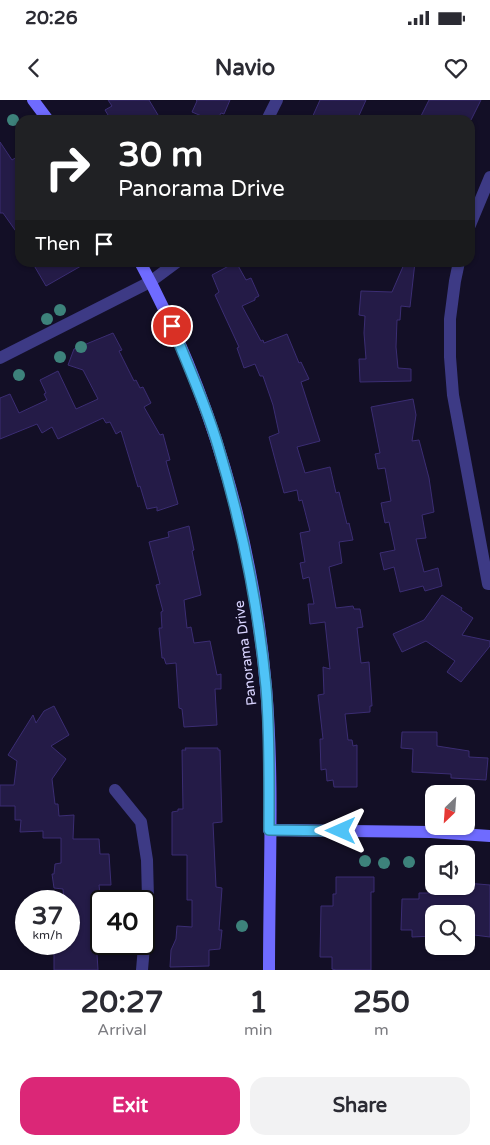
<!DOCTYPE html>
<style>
:root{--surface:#fff;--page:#f2f2f3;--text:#2b2b33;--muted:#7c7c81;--accent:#db2777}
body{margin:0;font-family:"Varela Round",sans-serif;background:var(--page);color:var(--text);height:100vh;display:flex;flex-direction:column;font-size:19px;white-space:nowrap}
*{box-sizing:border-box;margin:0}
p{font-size:16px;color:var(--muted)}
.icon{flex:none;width:28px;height:28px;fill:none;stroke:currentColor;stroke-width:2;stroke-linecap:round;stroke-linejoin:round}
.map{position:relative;height:870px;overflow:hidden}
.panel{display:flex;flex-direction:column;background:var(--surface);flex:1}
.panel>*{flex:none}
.guide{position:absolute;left:15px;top:15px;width:460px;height:152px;border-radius:15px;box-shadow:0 1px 4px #0004;background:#202124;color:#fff;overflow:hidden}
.needle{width:32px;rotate:205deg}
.tools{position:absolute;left:425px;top:685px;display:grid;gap:10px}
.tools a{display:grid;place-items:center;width:50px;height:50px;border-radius:10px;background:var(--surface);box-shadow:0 1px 4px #0004;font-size:25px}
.speed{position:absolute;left:15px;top:790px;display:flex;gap:10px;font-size:25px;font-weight:700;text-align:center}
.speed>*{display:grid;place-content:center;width:65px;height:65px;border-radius:50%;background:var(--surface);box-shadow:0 1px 4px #0004;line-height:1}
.speed small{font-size:12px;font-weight:400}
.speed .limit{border:2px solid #111;border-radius:8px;background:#fff;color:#111}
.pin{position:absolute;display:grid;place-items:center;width:42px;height:42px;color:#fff;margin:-21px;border:2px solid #fff;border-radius:50%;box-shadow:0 1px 5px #0007}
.me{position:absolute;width:55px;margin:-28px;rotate:270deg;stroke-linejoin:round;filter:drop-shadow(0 0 4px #0008)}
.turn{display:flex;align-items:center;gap:18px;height:105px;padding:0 20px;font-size:22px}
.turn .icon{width:65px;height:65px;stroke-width:2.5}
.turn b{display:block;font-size:35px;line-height:42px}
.then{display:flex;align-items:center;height:48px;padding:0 20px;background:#0003;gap:10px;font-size:19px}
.eta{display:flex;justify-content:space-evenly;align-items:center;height:85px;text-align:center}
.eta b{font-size:30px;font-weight:700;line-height:35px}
.action{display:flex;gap:10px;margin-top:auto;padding:10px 20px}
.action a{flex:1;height:58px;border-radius:15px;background:var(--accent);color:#fff;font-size:20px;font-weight:700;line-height:58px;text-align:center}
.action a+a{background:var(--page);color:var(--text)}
.status{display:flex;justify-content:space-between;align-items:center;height:35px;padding:0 25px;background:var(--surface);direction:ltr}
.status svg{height:14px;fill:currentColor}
header{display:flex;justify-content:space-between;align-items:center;height:65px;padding:0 20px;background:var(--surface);font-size:22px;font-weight:700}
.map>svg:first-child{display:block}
</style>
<div class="status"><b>20:26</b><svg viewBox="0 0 49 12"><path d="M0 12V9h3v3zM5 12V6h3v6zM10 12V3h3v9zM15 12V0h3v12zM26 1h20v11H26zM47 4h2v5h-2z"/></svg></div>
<header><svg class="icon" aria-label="back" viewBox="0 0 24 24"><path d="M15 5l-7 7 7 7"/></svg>Navio<svg class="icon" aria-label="heart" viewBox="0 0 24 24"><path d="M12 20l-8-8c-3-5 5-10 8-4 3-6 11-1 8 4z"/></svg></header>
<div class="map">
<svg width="490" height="870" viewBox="0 0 490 870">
<rect width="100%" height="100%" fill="#130f26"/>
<path fill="#241b47" stroke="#3b2d73" d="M108,0H149L161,20H111L105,10L112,6Z
M196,0H230L224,14L221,13L217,20H211L192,12L197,1Z
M320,0H366L357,20H311Z
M429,0H481L471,20H419Z
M0,42L12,60L20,55V137L3,113H0Z
M32,162H88L46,186Z
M236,162L246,180L251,178L259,196L255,198V200L242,206L261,241L263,240L264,243L287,234L299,263L301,262L309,279L301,282L320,341L297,347L305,373L330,367L336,393L339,392L347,424L349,423L353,440L339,442L342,463L329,467L336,508L353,506L354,509H360L363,527L357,528L361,563L369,562L372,606H370V612L345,614L348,640H352L353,646L357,645V687H334L333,680L327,681L326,669L321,670L320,639H323L318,595L324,594L323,567L330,569L325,522L310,524L308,504H314L309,477L303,479L300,463L305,462L300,433L310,431L302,400L299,401L297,390L284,393L269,337L279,333L273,305L263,276H260L255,264L244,268L237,248L239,247L215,195L219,192L212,175Z
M405,162H415L410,207L401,206L400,220H397L396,247L398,268L411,269V281L360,282L359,259H366L364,233L365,216L359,215L361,191L392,192Z
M113,233L122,250L119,251L134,281L136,280L140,288L143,287L151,303L144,307L160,335L163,334L170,360L166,361L178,404L157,411V407L147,409L140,386L138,387L121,331L116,334L110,322L106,323L103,318L58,339L52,327L42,333L37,324L0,339V298L10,294L19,313L47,300L44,294L46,293L40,280L58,271L76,309L98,299L83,270L68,265L74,249Z
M413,299L416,315L412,341L419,340L429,378L434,412L422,415L426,438L416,439L424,472L438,468L442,486L425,491L423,486L400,492L394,467L384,470L380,453L395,450L389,422L385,423L381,403L391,401L385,368L378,369L375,354L380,353L371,307Z
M189,426L194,450L192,451L201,495L184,500L187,528L191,527L194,543L210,541L217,575L221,574V589H215L217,625L184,627L182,609L179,608L176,563L166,564L164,558H162L159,528H162L161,512L163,511L156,485L160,484L149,442L169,437L168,432Z
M442,495L462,508L461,510L473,518L462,535L490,541V546L461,582L447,572L455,561L426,541L402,552L393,534L424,520Z
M54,606L69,635L51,646L66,659L52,679L55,704H58L59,716L74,715L73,739H99L100,754H109L111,785H99L100,794H98L99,837L101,838L100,854H97L98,870H54V844H69V801H64L63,789L54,788L52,774H54L55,764L61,763V738H43V731L20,732L21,720H15V706H0V685H14L17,661L8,655L33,615L36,623L44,611Z
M402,632H437V646L469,651V657L488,658L486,680L451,678V674L412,672L413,649L401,648Z
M185,648H218V650H220L222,722L213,723L216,787L222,788L219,830H222L220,849L209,850V866L170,867L171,850L176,839L177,826L192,827V800H187V755H172V712L178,711V709H183L182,650H186Z
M336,777H374V792H371V870H336L332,869V857H320L321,806H333V794H336Z
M466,783L490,785V837L466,834V814H434V836L412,837V830H401L402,799H419V793H430V786H466Z"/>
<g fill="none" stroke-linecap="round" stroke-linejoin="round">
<path stroke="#3d3a85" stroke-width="12" d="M267,20L277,0
M470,125L490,77
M459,162L455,181L450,219V257L453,295L488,484H490
M0,258L150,182L177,162
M115,690L141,722L147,760L148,799L142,870"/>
<path stroke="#6f6bff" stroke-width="12" d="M33,0L48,20
M140,162C211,293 253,439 266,587C274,681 269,776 269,870
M269,730L431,732L490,736"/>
</g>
<g fill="#3d827b">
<circle cx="13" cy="20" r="6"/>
<circle cx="60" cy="210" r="6"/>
<circle cx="47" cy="219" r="6"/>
<circle cx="81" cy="247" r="6"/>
<circle cx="60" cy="257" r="6"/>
<circle cx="19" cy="275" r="6"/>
<circle cx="365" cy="761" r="6"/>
<circle cx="409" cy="762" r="6"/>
<circle cx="384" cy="763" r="6"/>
<circle cx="242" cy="826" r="6"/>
</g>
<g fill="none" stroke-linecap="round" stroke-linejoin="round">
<defs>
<path id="route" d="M172,226C188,266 206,305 218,346C242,425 258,505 266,587C270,635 269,682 269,730L341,731"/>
</defs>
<use href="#route" stroke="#337fa1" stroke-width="12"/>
<use href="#route" stroke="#4fc3f7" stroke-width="9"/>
</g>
<g text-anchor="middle" stroke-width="4" stroke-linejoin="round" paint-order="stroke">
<g font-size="14" fill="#d9d4ff" stroke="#130f26">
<text transform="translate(245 553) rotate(-97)" y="5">Panorama Drive</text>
</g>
</g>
</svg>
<div class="tools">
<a><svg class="needle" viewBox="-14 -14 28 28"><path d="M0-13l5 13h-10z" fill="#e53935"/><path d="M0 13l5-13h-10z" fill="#7c7c81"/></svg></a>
<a><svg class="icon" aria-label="sound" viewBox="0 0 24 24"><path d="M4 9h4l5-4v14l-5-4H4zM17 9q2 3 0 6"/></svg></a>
<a><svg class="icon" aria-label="search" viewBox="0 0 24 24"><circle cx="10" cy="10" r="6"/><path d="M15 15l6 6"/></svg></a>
</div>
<div class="speed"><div>37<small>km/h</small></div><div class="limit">40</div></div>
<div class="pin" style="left:172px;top:226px;background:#d93025"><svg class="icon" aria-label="arrive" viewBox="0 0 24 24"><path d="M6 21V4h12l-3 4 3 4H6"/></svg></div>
<svg class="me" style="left:341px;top:731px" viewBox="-20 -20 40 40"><path d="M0-17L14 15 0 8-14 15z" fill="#4fc3f7" stroke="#fff" stroke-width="4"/></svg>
<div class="guide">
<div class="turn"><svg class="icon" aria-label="right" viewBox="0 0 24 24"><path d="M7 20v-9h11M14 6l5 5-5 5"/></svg><div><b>30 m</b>Panorama Drive</div></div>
<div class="then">Then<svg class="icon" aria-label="arrive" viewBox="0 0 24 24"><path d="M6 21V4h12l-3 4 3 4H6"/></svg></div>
</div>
</div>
<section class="panel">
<div class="eta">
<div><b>20:27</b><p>Arrival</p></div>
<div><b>1</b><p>min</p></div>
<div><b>250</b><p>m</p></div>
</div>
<div class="action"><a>Exit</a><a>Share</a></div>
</section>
